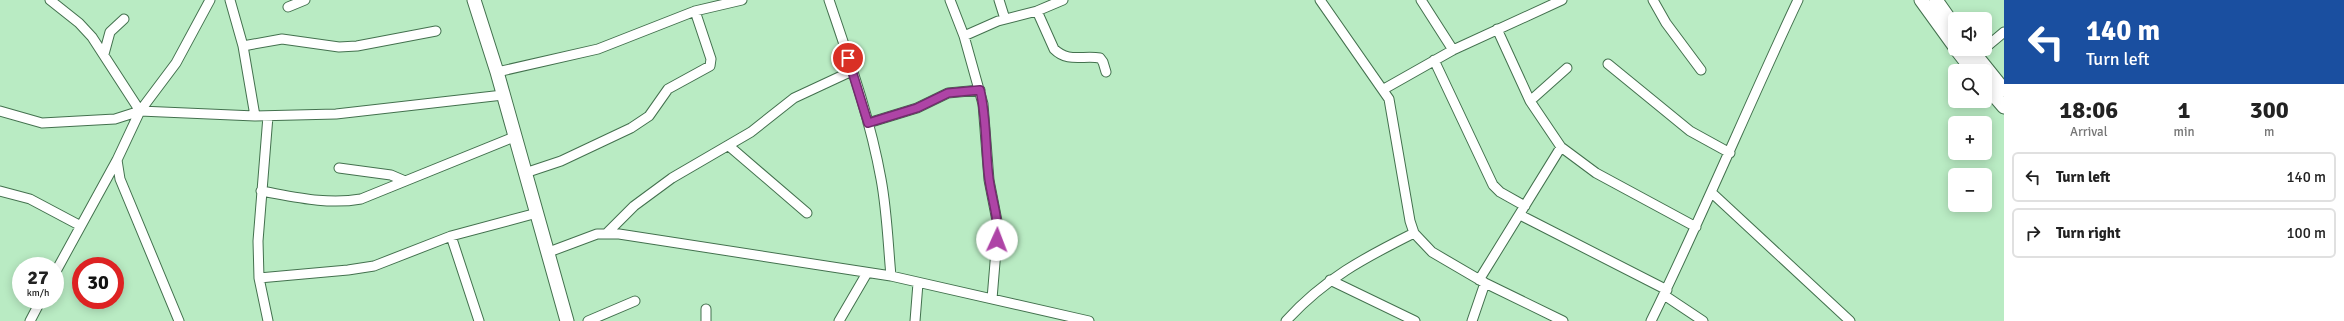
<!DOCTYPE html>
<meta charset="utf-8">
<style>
:root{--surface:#fff;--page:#f2f2f2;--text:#222;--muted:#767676;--line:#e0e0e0}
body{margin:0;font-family:Signika,sans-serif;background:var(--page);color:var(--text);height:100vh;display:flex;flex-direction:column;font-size:15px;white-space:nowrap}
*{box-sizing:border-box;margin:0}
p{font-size:13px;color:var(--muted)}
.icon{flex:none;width:22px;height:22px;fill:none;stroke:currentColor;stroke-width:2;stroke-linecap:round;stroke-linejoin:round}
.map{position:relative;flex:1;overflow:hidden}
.drawer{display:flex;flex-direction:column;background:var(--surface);width:340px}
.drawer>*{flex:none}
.hud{background:#1a4fa0;color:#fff;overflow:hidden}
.controls{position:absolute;left:1948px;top:12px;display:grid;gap:8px}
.controls a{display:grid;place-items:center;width:44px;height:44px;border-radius:6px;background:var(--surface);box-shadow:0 2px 10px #0003;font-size:20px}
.speed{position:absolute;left:12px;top:257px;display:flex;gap:8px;font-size:20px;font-weight:700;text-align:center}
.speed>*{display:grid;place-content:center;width:52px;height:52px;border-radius:50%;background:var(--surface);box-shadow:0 2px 10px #0003;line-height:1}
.speed small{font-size:10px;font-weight:400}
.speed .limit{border:6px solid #d22;background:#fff;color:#111}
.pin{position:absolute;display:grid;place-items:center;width:34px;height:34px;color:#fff;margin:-17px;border:2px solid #fff;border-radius:50%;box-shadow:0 1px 4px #0007}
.me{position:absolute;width:44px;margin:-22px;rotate:2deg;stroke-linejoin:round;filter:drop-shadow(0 0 3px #0008)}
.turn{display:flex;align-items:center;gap:14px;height:84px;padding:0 16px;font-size:18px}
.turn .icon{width:52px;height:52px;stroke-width:2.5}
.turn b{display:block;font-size:28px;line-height:34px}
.eta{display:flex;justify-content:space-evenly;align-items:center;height:68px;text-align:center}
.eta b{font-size:24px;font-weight:700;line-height:28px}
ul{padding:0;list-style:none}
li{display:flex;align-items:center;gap:12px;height:50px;margin:0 8px 6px;padding:0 8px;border:2px solid var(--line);border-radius:6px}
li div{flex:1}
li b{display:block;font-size:15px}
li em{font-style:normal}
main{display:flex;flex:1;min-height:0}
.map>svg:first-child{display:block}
</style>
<main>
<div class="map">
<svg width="2004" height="321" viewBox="0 0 2004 321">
<rect width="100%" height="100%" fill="#b9ebc3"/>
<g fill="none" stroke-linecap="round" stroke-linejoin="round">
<defs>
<path id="street" d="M50,0L79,23L92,37L140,111
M230,0L243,46L255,116
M829,0C849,59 870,118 881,179C887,211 888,244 891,276
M950,0L964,36L983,104L989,180L998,226L992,299
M999,0L1005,19
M1320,0L1389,99L1410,221L1414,233L1432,252L1485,283L1563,321
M1421,0L1453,50
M1653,0L1666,23L1701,70
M288,7L305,0
M1037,11L1054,49C1068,63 1083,55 1100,58L1103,62L1106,72
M1497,29L1530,101L1561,147L1596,173L1696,227
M964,36L998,21L1037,11L1063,0
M243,46L282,39L339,47L357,46L436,31
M1985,48L2004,32
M104,54L110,32L124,19
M1434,60L1493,185L1500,192L1525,206
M1608,64L1690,131L1730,153
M497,72L598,49L695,11L742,0
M1384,89L1453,50L1562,0
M1530,101L1567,68
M0,111L42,123L115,119L140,111L255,116L336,114L503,95
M268,116L258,241L259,278L268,321
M868,123L917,108L948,93L980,90
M729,146L807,213
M117,160L120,179L179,321
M339,168L391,175L405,181
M525,173L561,161L631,128L649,116L668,89L710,66L711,59L695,11
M0,191L30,199L79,225
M261,191C295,197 327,205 361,199L514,137
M1712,193L1850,321
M1520,215L1667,290
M607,233L634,206L672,178L751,132L794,98L852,71
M451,236L479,321
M549,252L597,234H619L891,276L1089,321
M55,273L117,160L140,111L176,63L210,0
M259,278L348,270L374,266L451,236L537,213
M1330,280L1415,321
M1479,280L1561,147
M1664,295L1703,321
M706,309V321
M30,321L41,300
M588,321L635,301
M839,321L867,273
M915,321L918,283
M1286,321C1324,279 1364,258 1414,233
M1472,321L1485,283
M1651,321C1703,215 1748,106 1798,0"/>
<path id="secondary" d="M474,0L497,72L567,321
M1921,0L1955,47
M1936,0L1955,27
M1956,49L1973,71
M1971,49L2004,90
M1985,85L2004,107"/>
</defs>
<use href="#street" stroke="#43714e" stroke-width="11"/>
<use href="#secondary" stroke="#43714e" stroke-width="15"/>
<use href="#street" stroke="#fff" stroke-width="9"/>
<use href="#secondary" stroke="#fff" stroke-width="13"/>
</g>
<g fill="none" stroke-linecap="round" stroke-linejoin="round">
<defs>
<path id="route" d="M848,58L868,123L917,108L948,93L980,90C987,119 985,149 989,179C992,200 999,218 997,240"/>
</defs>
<use href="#route" stroke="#712c6c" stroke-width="10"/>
<use href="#route" stroke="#ae44a6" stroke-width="7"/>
</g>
</svg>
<div class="controls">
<a><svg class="icon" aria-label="sound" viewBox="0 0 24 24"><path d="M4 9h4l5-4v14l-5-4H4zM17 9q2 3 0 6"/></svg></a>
<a><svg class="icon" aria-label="search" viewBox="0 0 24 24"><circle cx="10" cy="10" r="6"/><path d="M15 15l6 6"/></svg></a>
<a>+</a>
<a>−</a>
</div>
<div class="speed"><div>27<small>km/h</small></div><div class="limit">30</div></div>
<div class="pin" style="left:848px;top:58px;background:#d93025"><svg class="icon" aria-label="arrive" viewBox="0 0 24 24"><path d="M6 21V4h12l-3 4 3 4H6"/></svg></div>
<svg class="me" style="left:997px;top:240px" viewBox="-20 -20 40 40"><circle r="19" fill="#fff"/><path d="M0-13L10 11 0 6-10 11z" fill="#ae44a6"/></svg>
</div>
<section class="drawer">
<div class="hud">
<div class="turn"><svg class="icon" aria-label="left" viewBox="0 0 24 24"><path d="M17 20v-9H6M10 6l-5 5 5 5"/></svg><div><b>140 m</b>Turn left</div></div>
</div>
<div class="eta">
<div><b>18:06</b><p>Arrival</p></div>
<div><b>1</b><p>min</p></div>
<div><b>300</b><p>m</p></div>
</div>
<ul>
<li><svg class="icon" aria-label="left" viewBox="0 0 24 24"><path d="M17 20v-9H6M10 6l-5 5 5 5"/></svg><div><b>Turn left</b></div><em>140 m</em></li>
<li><svg class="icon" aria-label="right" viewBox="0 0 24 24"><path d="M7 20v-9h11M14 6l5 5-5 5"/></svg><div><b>Turn right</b></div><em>100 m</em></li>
</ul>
</section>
</main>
